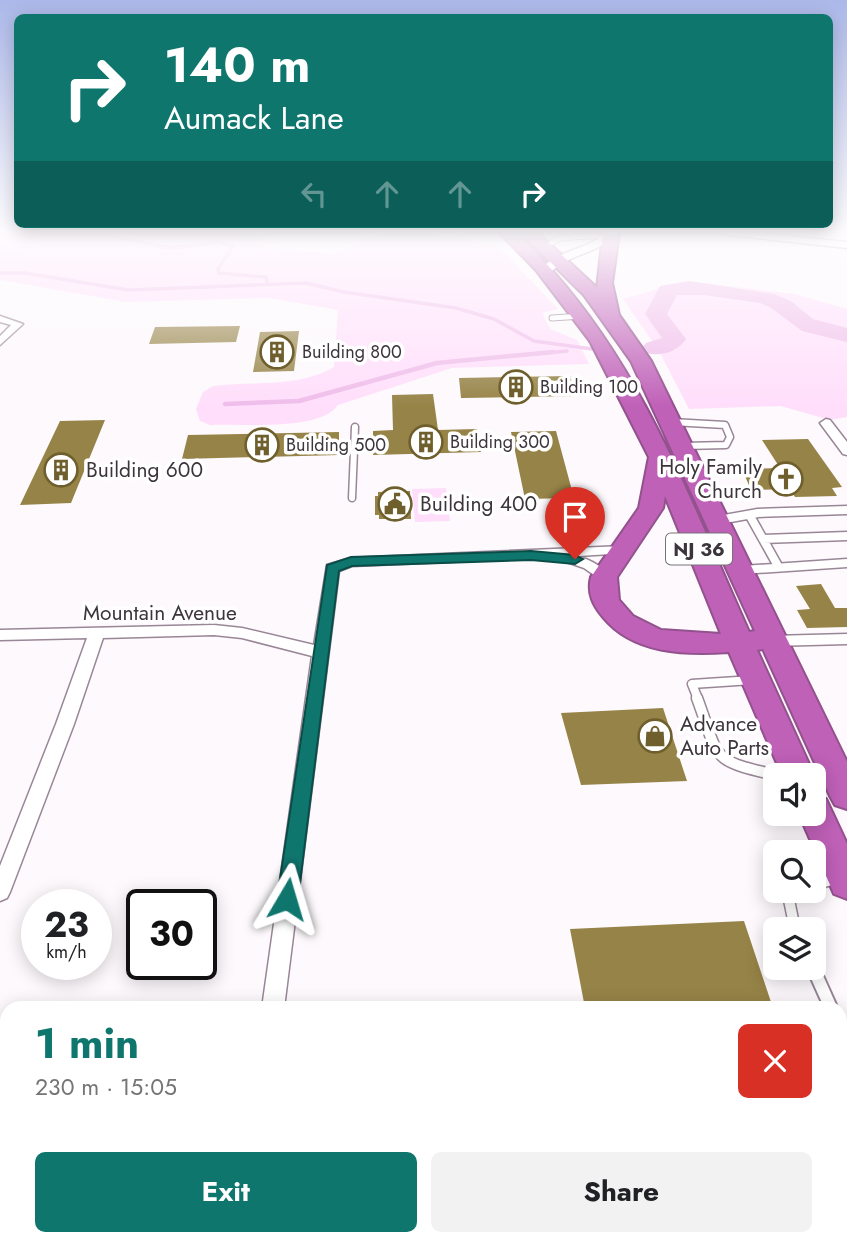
<!DOCTYPE html>
<meta charset="utf-8">
<style>
:root{--surface:#fff;--page:#f2f2f2;--text:#202124;--muted:#757577;--accent:#0f766e}
body{margin:0;font-family:Jost,sans-serif;background:var(--page);color:var(--text);height:100vh;display:flex;flex-direction:column;font-size:26px;white-space:nowrap}
*{box-sizing:border-box;margin:0}
p{font-size:23px;color:var(--muted)}
.icon{flex:none;width:38px;height:38px;fill:none;stroke:currentColor;stroke-width:2;stroke-linecap:round;stroke-linejoin:round}
.map{position:relative;flex:1;overflow:hidden}
.sheet{position:absolute;left:0px;top:1001px;width:847px;height:245px;display:flex;flex-direction:column;background:var(--surface);border-radius:21px 21px 0 0;box-shadow:0 4px 18px #0003}
.sheet>*{flex:none}
.guide{position:absolute;left:14px;top:14px;width:819px;height:214px;border-radius:10px;box-shadow:0 4px 18px #0003;background:#0f766e;color:#fff;overflow:hidden}
.buttons{position:absolute;left:763px;top:763px;display:grid;gap:14px}
.buttons a{display:grid;place-items:center;width:63px;height:63px;border-radius:10px;background:var(--surface);box-shadow:0 4px 18px #0003;font-size:35px}
.speed{position:absolute;left:21px;top:889px;display:flex;gap:14px;font-size:35px;font-weight:700;text-align:center}
.speed>*{display:grid;place-content:center;width:91px;height:91px;border-radius:50%;background:var(--surface);box-shadow:0 4px 18px #0003;line-height:1}
.speed small{font-size:18px;font-weight:400}
.speed .limit{border:4px solid #111;border-radius:10px;background:#fff;color:#111}
.pin{position:absolute;display:grid;place-items:center;width:60px;height:60px;color:#fff;margin:-72px -30px;border-radius:50% 50% 50% 0;rotate:-45deg;box-shadow:0 0 7px #0007}
.pin .icon{rotate:45deg}
.me{position:absolute;width:77px;margin:-38px;rotate:7deg;stroke-linejoin:round;filter:drop-shadow(0 0 5px #0008)}
.turn{display:flex;align-items:center;gap:24px;height:147px;padding:0 35px;font-size:32px}
.turn .icon{width:91px;height:91px;stroke-width:2.5}
.turn b{display:block;font-size:49px;line-height:60px}
.lanes{display:flex;align-items:center;height:66px;padding:0 35px;background:#0003;justify-content:center;gap:35px;direction:ltr}
.lanes .off{opacity:.35}
.round{display:grid;place-items:center;flex:none;width:74px;height:74px;border-radius:10px;background:var(--page)}
.overview{display:flex;align-items:center;justify-content:space-between;height:119px;padding:0 35px}
h1{font-size:42px;font-weight:700;line-height:52px;color:var(--accent)}
.primary-button{display:flex;gap:14px;margin-top:auto;padding:14px 35px}
.primary-button a{flex:1;height:80px;border-radius:10px;background:var(--accent);color:#fff;font-size:28px;font-weight:700;line-height:80px;text-align:center}
.primary-button a+a{background:var(--page);color:var(--text)}
.map>svg:first-child{display:block}
</style>
<div class="map">
<svg width="847" height="1246" viewBox="0 0 847 1246">
<rect width="100%" height="100%" fill="#fdf9fc"/>
<path fill="#ffdefb" d="M0,232H270L253,245L333,254L384,232H426L498,246L558,309L542,313L550,329L577,340L589,364L452,368L338,405C319,432 243,423 210,425L200,421L196,409L203,392L213,386C253,381 298,388 334,367L338,310L269,298L126,302L0,280Z
M687,281L795,294L847,309V417L830,420L781,406L689,409L659,351L623,299Z
M446,488L450,521L415,522L412,489Z"/>
<g fill="none" stroke-linecap="round" stroke-linejoin="round">
<path stroke="#f0bdea" stroke-width="3.5" d="M88,232L171,248L218,242L233,246L218,269L219,273L266,277L267,282
M0,273H25L128,290L306,283L344,292L456,308L494,319L534,341L592,349
M534,354L567,351"/>
<path stroke="#f0bdea" stroke-width="4.5" d="M225,404L299,401L437,363L553,352"/>
<path fill="#f0bdea" fill-rule="evenodd" d="M689,281L774,294L791,301L813,319L847,328V342L802,331L771,308L760,303L704,295H677L667,314L686,339C677,352 661,357 646,353L642,348L646,343L662,338L645,314L660,286Z"/>
</g>
<path fill="#968347" d="M240,326L236,342L149,344L155,327Z
M299,331L294,371L253,372L260,332Z
M570,376L576,396L461,398L459,378Z
M433,394L438,430L477,429L481,452L373,455V431L393,430L392,395Z
M105,420L71,503L20,505L60,421Z
M556,431L574,498L525,499L511,432Z
M339,432V455L182,459L188,435Z
M808,439L842,487L832,488L837,496L795,497L790,489L751,490L742,469L780,468L762,440Z
M410,491L411,519H379V515H375V496H378V492Z
M821,584L835,608H847V627L807,628L797,610L810,609L796,586Z
M663,708L687,781L581,785L561,713Z
M744,921L773,1008H585L570,929Z"/>
<g fill="none" stroke-linecap="round" stroke-linejoin="round">
<defs>
<path id="lane-far4" d="M460,233L463,232
M546,246L560,238L612,234
M552,318L582,316"/>
<path id="lane-far3" d="M672,422L725,425L730,437L726,445L684,446
M352,498L355,427"/>
<path id="lane-far2" d="M750,516L778,566
M719,520L758,513L847,510
M763,539L847,536
M742,570L847,563
M698,699L692,684L752,680"/>
<path id="lane-far1" d="M697,698C720,760 709,760 776,775
M814,885L838,878
M795,929L789,900L801,891"/>
<path id="lane" d="M813,968L831,1008
M840,1027L847,1037"/>
<path id="street" d="M725,232H750L847,242V248L729,235Z
M0,316L23,324L0,345V336L11,325L0,322Z
M826,419L830,420L847,442V455L843,454L820,423Z
M623,546L630,550L628,553L578,556C592,561 602,566 611,577L609,580L604,582L584,568L564,561L562,557L352,566L339,571L284,1008H262L312,656L242,638L214,635L103,638L74,724L10,892L7,898L0,901V866L56,724L87,638L0,640V630L214,625L242,628L314,645L327,565L351,558Z
M847,634V644L772,646L764,641L772,636Z
M840,1221H847V1246L830,1244L829,1239H840Z
M230,1239H258L257,1246H229Z
M602,1239H675L672,1246H599Z"/>
<path id="secondary" d="M607,232H619C600,254 570,253 551,272L541,269C557,250 588,250 607,232Z"/>
<path id="highway" d="M499,232H515C635,345 683,485 749,632L755,631L631,361L584,295L520,232H537L597,288L603,234H619L612,283L619,315L651,361L847,762V809L835,805L830,796L763,649L757,650L814,775V776L782,775L729,652C685,655 633,654 603,617C593,605 587,593 591,577L639,508L649,457L590,341L536,270ZM665,496L721,634L661,630L633,616L619,600L617,577L663,508Z
M814,795L826,799L847,844V899L834,894L799,814H814Z"/>
</defs>
<use href="#lane-far4" stroke="#998797" stroke-width="7"/>
<use href="#lane-far3" stroke="#998797" stroke-width="9"/>
<use href="#lane-far2" stroke="#998797" stroke-width="11"/>
<use href="#lane-far1" stroke="#998797" stroke-width="13"/>
<use href="#lane" stroke="#998797" stroke-width="16"/>
<use href="#street" stroke="#998797" stroke-width="3"/>
<use href="#secondary" stroke="#998797" stroke-width="3"/>
<use href="#highway" stroke="#92528d" stroke-width="4"/>
<use href="#lane-far4" stroke="#fff" stroke-width="5"/>
<use href="#lane-far3" stroke="#fff" stroke-width="6"/>
<use href="#lane-far2" stroke="#fff" stroke-width="8"/>
<use href="#lane-far1" stroke="#fff" stroke-width="10"/>
<use href="#lane" stroke="#fff" stroke-width="12"/>
<use href="#street" fill="#fff" fill-rule="evenodd"/>
<use href="#secondary" fill="#fff" fill-rule="evenodd"/>
<use href="#highway" fill="#c061b8" fill-rule="evenodd"/>
</g>
<linearGradient id="sky" x2="0" y2="1"><stop stop-color="#abb8e9"/><stop offset="0.57" stop-color="#fefcfe"/><stop offset="1" stop-color="#fefcfe" stop-opacity="0"/></linearGradient>
<rect width="847" height="406" fill="url(#sky)"/>
<path fill="#0f766e" stroke="#0a4d48" stroke-width="2" d="M531,551L575,555L583,559L575,564L531,560L352,566L339,571L298,899L295,905L287,908L280,905L277,899L327,565L351,557Z"/>
<defs>
<symbol id="building-ring" viewBox="-11 -11 22 22"><circle r="9.5" fill="#fff" stroke="#6e5f2c" stroke-width="1.5"/><path d="M-4-6H4V6H1V3H-1V6H-4ZM-2.5-4.3h1.7v1.8h-1.7ZM.8-4.3h1.7v1.8H.8ZM-2.5-1h1.7V.8h-1.7ZM.8-1h1.7V.8H.8Z" fill="#6e5f2c"/></symbol>
<symbol id="church-ring" viewBox="-11 -11 22 22"><circle r="9.5" fill="#fff" stroke="#6e5f2c" stroke-width="1.5"/><path d="M-1.2-6h2.4v3.5h3.3v2.4h-3.3V6h-2.4V-.1h-3.3v-2.4h3.3Z" fill="#6e5f2c"/></symbol>
<symbol id="civic-ring" viewBox="-11 -11 22 22"><circle r="9.5" fill="#fff" stroke="#6e5f2c" stroke-width="1.5"/><path d="M-.6-6.5H3V-4.5H.6V-3L4-1V1h2V6H-6V1h2V-1L-.6-3ZM-1.2 2.5V6h2.4V2.5Z" fill="#6e5f2c"/></symbol>
<symbol id="shop-ring" viewBox="-11 -11 22 22"><circle r="9.5" fill="#fff" stroke="#6e5f2c" stroke-width="1.5"/><path d="M-5-2.5h2.3a2.7 3.5 0 0 1 5.4 0H5L5.5 6h-11ZM-1.5-2.5h3a1.5 2.3 0 0 0-3 0Z" fill="#6e5f2c"/></symbol>
</defs>
<g fill-rule="evenodd">
<use href="#building-ring" x="258" y="333" width="38" height="38"/>
<use href="#building-ring" x="497" y="368" width="38" height="38"/>
<use href="#building-ring" x="407" y="423" width="38" height="38"/>
<use href="#building-ring" x="243" y="426" width="38" height="38"/>
<use href="#building-ring" x="42" y="451" width="38" height="38"/>
<use href="#church-ring" x="767" y="460" width="38" height="38"/>
<use href="#civic-ring" x="376" y="485" width="38" height="38"/>
<use href="#shop-ring" x="636" y="717" width="38" height="38"/>
</g>
<g text-anchor="middle" stroke-width="7" stroke-linejoin="round" paint-order="stroke">
<g font-size="18" fill="#3d353c" stroke="#fff" text-anchor="start">
<text x="302" y="358">Building 800</text>
<text x="540" y="393">Building 100</text>
<text x="450" y="448">Building 300</text>
<text x="286" y="451">Building 500</text>
</g>
<rect fill="#fff" stroke="#777276" stroke-width="2" x="666" y="533.5" width="66" height="31" rx="5"/>
<g font-size="19" font-weight="bold" fill="#3d353c">
<text x="699" y="556">NJ 36</text>
</g>
<g font-size="21" fill="#3d353c" stroke="#fff" text-anchor="start">
<text x="762" y="474" text-anchor="end">Holy Family<tspan x="762" dy="24">Church</tspan></text>
<text x="86" y="477">Building 600</text>
<text x="420" y="511">Building 400</text>
<text x="680" y="731">Advance<tspan x="680" dy="24">Auto Parts</tspan></text>
</g>
<g font-size="21" fill="#3d353c" stroke="#fff">
<text x="160" y="620">Mountain Avenue</text>
</g>
</g>
</svg>
<div class="buttons">
<a><svg class="icon" aria-label="sound" viewBox="0 0 24 24"><path d="M4 9h4l5-4v14l-5-4H4zM17 9q2 3 0 6"/></svg></a>
<a><svg class="icon" aria-label="search" viewBox="0 0 24 24"><circle cx="10" cy="10" r="6"/><path d="M15 15l6 6"/></svg></a>
<a><svg class="icon" aria-label="layers" viewBox="0 0 24 24"><path d="M12 4l9 5-9 5-9-5zM3 14l9 5 9-5"/></svg></a>
</div>
<div class="speed"><div>23<small>km/h</small></div><div class="limit">30</div></div>
<div class="pin" style="left:575px;top:559px;background:#d93025"><svg class="icon" aria-label="arrive" viewBox="0 0 24 24"><path d="M6 21V4h12l-3 4 3 4H6"/></svg></div>
<svg class="me" style="left:287px;top:899px" viewBox="-20 -20 40 40"><path d="M0-17L14 15 0 8-14 15z" fill="#0f766e" stroke="#fff" stroke-width="4"/></svg>
<div class="guide">
<div class="turn"><svg class="icon" aria-label="right" viewBox="0 0 24 24"><path d="M7 20v-9h11M14 6l5 5-5 5"/></svg><div><b>140 m</b>Aumack Lane</div></div>
<div class="lanes"><svg class="icon off" aria-label="left" viewBox="0 0 24 24"><path d="M17 20v-9H6M10 6l-5 5 5 5"/></svg><svg class="icon off" aria-label="ahead" viewBox="0 0 24 24"><path d="M12 20V5M6 11l6-6 6 6"/></svg><svg class="icon off" aria-label="ahead" viewBox="0 0 24 24"><path d="M12 20V5M6 11l6-6 6 6"/></svg><svg class="icon" aria-label="right" viewBox="0 0 24 24"><path d="M7 20v-9h11M14 6l5 5-5 5"/></svg></div>
</div>
<section class="sheet">
<div class="overview"><div><h1>1 min</h1><p>230 m · 15:05</p></div><a class="round" style="background:#d93025;color:#fff"><svg class="icon" aria-label="close" viewBox="0 0 24 24"><path d="M6 6l12 12M18 6L6 18"/></svg></a></div>
<div class="primary-button"><a>Exit</a><a>Share</a></div>
</section>
</div>
